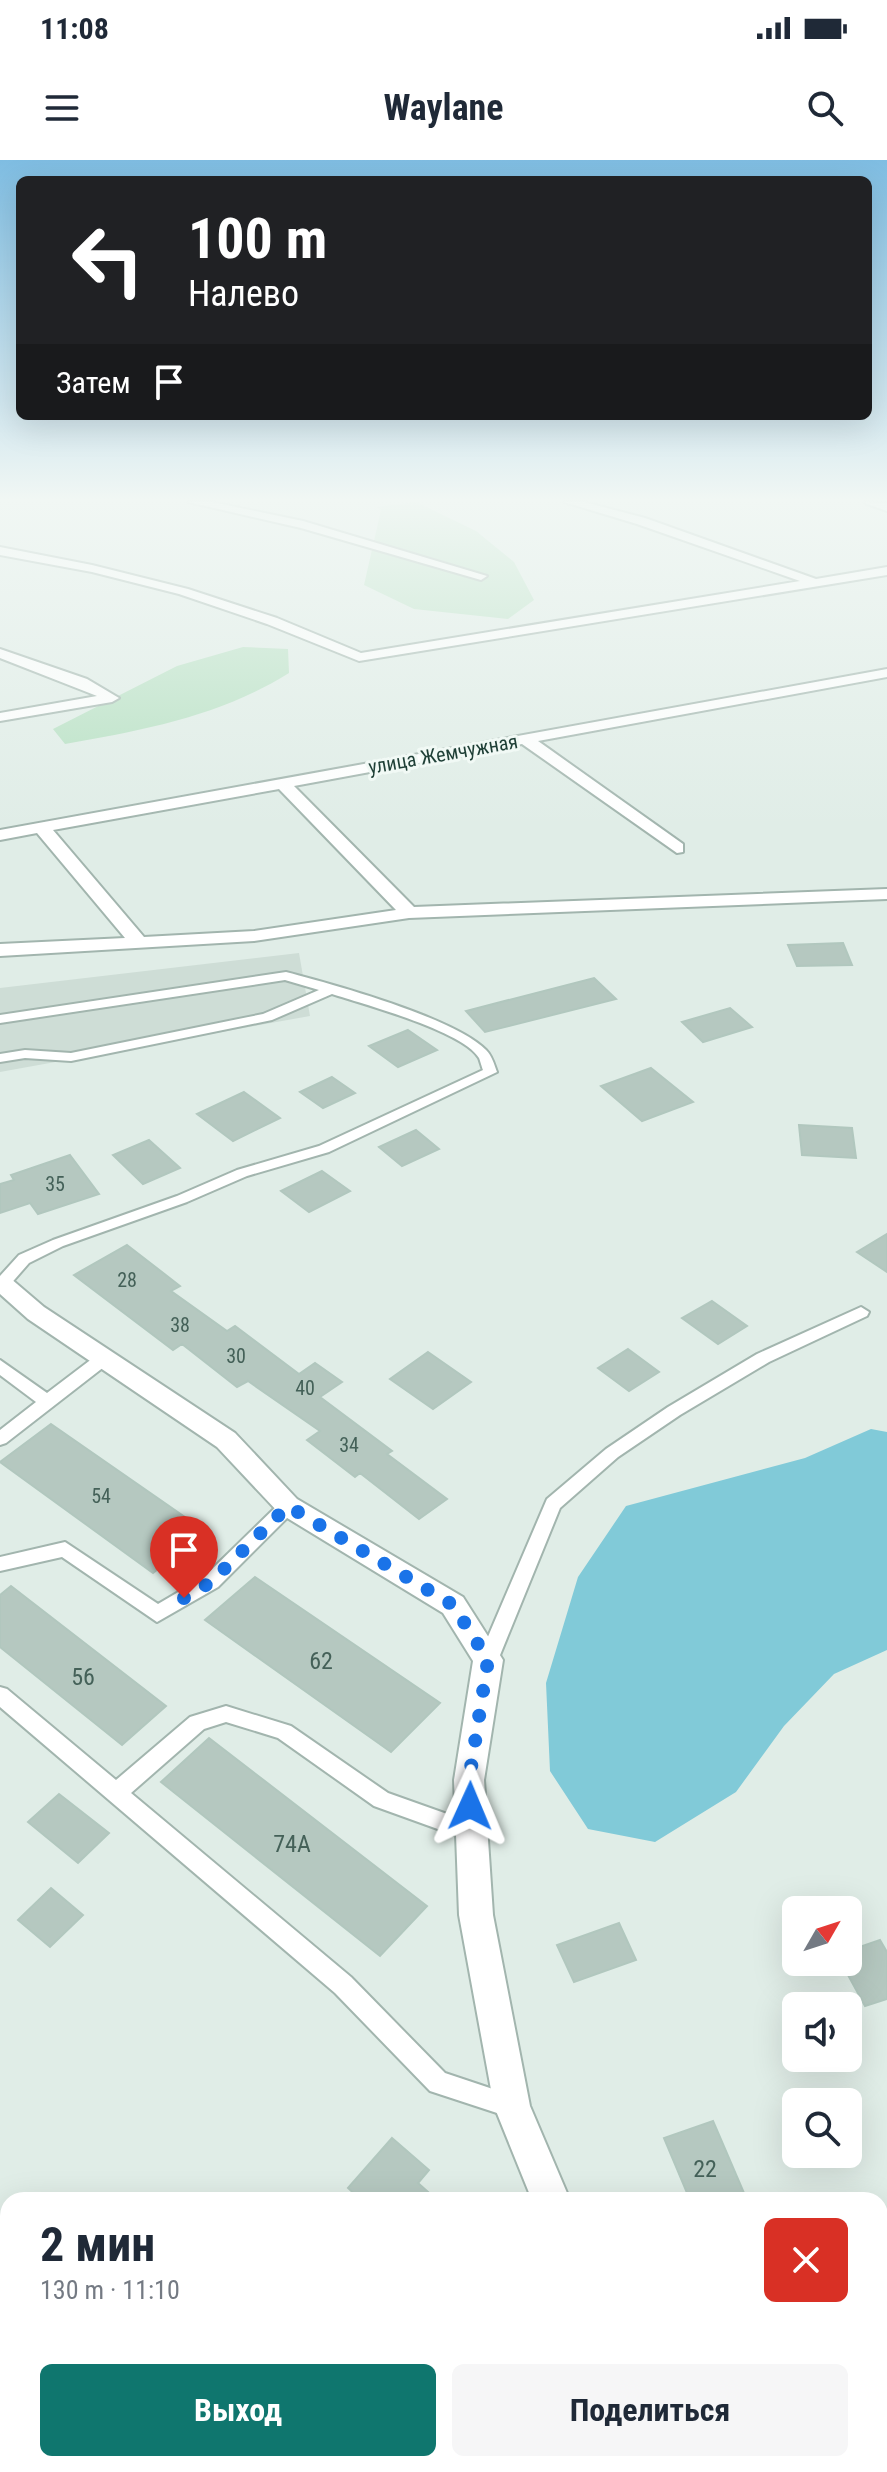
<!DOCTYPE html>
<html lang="ru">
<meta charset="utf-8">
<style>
:root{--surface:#fff;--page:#f6f6f7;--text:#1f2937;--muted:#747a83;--accent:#0f766e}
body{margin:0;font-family:"Roboto Condensed",sans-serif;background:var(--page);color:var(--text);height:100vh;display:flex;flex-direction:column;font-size:30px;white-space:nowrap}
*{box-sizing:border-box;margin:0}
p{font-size:26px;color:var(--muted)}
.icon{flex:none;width:44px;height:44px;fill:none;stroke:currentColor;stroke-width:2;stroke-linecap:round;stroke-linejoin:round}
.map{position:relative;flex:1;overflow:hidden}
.drawer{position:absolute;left:0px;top:2032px;width:888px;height:280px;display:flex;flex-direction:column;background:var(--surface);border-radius:24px 24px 0 0;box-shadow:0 8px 32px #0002}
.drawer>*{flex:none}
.hud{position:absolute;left:16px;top:16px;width:856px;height:244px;border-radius:12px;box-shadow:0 8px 32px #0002;background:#202124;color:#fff;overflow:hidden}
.needle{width:52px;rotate:51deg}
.tools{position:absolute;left:782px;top:1736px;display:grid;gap:16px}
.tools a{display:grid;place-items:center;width:80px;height:80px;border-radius:12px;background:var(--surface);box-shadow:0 8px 32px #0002;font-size:40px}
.pin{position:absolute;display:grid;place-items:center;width:68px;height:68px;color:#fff;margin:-82px -34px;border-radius:50% 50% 50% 0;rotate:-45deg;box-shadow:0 0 8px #0007}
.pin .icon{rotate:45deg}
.me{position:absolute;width:88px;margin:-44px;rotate:1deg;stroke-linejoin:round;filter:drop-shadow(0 0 6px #0008)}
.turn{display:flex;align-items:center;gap:28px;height:168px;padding:0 40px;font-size:36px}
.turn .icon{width:104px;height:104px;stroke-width:2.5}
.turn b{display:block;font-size:56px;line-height:68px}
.then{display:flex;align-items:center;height:76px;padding:0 40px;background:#0003;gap:16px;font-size:30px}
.round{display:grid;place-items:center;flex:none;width:84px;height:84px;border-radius:12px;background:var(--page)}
.overview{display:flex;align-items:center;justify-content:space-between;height:136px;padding:0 40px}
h1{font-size:48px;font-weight:700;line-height:60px}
.button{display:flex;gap:16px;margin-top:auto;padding:16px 40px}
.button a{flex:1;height:92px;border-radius:12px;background:var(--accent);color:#fff;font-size:32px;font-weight:700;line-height:92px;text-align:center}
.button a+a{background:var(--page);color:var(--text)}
.status{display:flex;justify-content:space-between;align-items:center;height:56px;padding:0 40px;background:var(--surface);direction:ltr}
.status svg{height:22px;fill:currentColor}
header{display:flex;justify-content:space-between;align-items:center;height:104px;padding:0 40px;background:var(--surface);font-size:36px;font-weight:700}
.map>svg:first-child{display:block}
</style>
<div class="status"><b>11:08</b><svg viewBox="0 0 49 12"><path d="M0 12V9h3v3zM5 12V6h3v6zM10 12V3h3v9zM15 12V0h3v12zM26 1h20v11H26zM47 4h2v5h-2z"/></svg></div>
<header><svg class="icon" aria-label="menu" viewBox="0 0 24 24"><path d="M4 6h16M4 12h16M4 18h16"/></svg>Waylane<svg class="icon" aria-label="search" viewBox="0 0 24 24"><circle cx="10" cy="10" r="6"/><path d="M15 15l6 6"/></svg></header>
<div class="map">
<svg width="887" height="2312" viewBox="0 0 887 2312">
<rect width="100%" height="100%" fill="#e0ede7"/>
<path fill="#ceddd6" d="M299,793L310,856L0,912V828Z"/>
<path fill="#b6e0c2" d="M416,342L476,371L514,402L534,440L508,459L414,449L364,425L381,350L376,347Z
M243,487L288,489L289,513C220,556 144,570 65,584L53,569L177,506Z"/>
<path fill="#81cad8" d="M871,1269L887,1272V1490L834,1514L784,1566L736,1632L655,1682L588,1669L550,1611L546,1523L578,1417L626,1346L805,1298Z"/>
<path fill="#b5c8c0" stroke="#b1c7be" stroke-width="2" d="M843,783L852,805L797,806L788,785Z
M594,818L616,839L485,872L466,851Z
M730,848L752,867L703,882L682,862Z
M408,870L437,890L398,907L369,886Z
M651,908L693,942L642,961L601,926Z
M332,917L355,933L323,948L300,932Z
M244,932L280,958L233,981L197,954Z
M799,965L852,968L856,998L802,995Z
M416,970L439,989L402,1006L379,987Z
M149,980L180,1008L143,1024L113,995Z
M70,995L99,1034L38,1054L30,1043L0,1053V1024L14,1020L11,1015Z
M322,1011L350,1031L309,1052L281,1031Z
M887,1074V1112L857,1092Z
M127,1085L180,1126L171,1131L227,1171L235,1166L299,1214L315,1203L342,1222L320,1237L392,1291L387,1294L447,1339L419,1359L360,1313L355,1317L307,1280L320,1271L248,1221L237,1227L182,1184L173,1190L74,1115Z
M712,1141L747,1166L718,1184L682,1158Z
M628,1189L659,1212L629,1231L598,1208Z
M428,1192L471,1222L433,1249L390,1219Z
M51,1264L205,1371L153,1413L0,1302Z
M255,1417L440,1543L391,1592L205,1460Z
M11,1426L166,1546L122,1585L0,1487V1435Z
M209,1578L427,1746L380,1796L161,1622Z
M59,1634L109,1673L78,1703L28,1662Z
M51,1728L83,1755L50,1787L18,1760Z
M619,1763L636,1800L574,1822L557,1785Z
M880,1780L887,1792V1839L865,1846L848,1815V1791Z
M713,1961L747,2040H690L664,1978Z
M392,1978L429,2010L418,2023L437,2040H361L348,2028Z"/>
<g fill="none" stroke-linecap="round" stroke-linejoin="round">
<defs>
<path id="lane" d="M286,812C332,824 455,858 486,890C492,896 494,904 497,912L329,992L247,1016L187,1042L63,1086L29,1103L8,1127L0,1128V1116L19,1095L53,1080L177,1036L237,1010L319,986L483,910C482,908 480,900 479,898C463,871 363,844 332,834L272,860L71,901L25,898L0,902V894L25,890L71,893L263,854L319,830L285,820L0,863V855Z
M861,1147L869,1152L867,1156L769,1202L680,1255L618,1297L560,1348L498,1500L495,1506L488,1508L481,1506L478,1500L547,1339L606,1289L668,1247L757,1194Z
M103,1193L111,1199L109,1203L6,1283L0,1285V1270L36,1242L0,1215V1200L47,1233L97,1195Z
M288,1339L294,1341L297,1346L294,1351L218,1427L157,1462L62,1397L0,1411V1397L65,1382L158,1444L204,1417L282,1341Z
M0,1527L7,1529L116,1620L190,1557L226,1546L291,1566L388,1633L478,1665L482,1672L478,1679L471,1681L374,1646L278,1578L226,1562L204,1569L131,1633L351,1817L445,1913L520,1938L524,1946L520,1954L512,1958L430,1931L335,1833L0,1547Z"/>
<path id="street" d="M188,342H212L303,361L487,416L481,420L301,368Z
M564,342H584L645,358L816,419L887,407V415L359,501L267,464L179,434L92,412L0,395V387L92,405L188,429L277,458L361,493L800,421L637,364Z
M865,342L887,343V351L867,344Z
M0,489L87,519L119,538L112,542L0,561V553L97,536L0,498Z
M887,509V517L538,581L683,684V692L677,693L522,584L294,626L414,747L887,729V739L409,758L254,781L0,796V784L125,778L37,673L0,680V670ZM279,629L396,750L254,771L144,777L53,670Z
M0,1116L10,1118L44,1147L235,1273L297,1339L463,1437L498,1492L503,1500L484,1620L493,1755L530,1946L570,2040H532L494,1946L459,1755L454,1620L473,1501L443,1453L279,1353L217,1287L28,1159L0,1134Z
M660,2304H702L705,2312H663Z"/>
</defs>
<use href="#lane" stroke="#a2b5ae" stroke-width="4"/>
<use href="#street" stroke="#a2b5ae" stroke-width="4"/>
<use href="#lane" fill="#fff" fill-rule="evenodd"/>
<use href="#street" fill="#fff" fill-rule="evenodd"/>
</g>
<linearGradient id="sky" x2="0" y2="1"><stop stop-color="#7fbde2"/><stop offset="0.51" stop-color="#f1f7f4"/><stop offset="1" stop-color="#f1f7f4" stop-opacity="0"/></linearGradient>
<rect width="887" height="666" fill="url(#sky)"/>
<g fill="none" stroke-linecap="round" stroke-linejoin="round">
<path stroke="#1a73e8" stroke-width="14" stroke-dasharray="0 25.2" d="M184,1438L211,1422L288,1346L453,1445L488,1500L469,1620L470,1646"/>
</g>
<g text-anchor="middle" stroke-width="6" stroke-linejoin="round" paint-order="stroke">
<g font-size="20" fill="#1e3f36" stroke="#f1f9f5">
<text transform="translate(443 594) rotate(-10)" y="7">улица Жемчужная</text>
</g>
<g font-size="20" fill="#446158">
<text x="55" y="1031">35</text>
<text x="127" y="1127">28</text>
<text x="180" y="1172">38</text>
<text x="236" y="1203">30</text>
<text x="305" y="1235">40</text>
<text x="349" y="1292">34</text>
<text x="101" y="1343">54</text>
</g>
<g font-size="24" fill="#446158">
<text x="321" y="1509">62</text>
<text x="83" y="1525">56</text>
<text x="292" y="1692">74А</text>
<text x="705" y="2017">22</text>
</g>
</g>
</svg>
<div class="tools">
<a><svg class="needle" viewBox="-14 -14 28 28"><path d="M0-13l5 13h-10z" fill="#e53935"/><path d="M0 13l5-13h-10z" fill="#747a83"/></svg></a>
<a><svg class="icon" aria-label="sound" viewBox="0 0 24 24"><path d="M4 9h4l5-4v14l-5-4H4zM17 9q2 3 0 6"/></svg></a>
<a><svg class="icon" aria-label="search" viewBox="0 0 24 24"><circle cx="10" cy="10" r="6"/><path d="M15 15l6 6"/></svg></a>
</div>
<div class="pin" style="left:184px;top:1438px;background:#d93025"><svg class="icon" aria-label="arrive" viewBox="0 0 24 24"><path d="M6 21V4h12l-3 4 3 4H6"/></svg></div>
<svg class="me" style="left:470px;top:1646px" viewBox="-20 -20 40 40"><path d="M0-17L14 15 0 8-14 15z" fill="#1a73e8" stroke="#fff" stroke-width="4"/></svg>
<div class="hud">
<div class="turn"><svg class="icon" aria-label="left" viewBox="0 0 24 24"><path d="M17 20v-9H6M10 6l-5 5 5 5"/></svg><div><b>100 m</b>Налево</div></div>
<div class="then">Затем<svg class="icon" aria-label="arrive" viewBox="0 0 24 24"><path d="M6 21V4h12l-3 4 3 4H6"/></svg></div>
</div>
<section class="drawer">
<div class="overview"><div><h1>2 мин</h1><p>130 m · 11:10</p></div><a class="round" style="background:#d93025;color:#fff"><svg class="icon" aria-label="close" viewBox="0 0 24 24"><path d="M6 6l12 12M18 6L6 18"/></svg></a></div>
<div class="button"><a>Выход</a><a>Поделиться</a></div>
</section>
</div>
